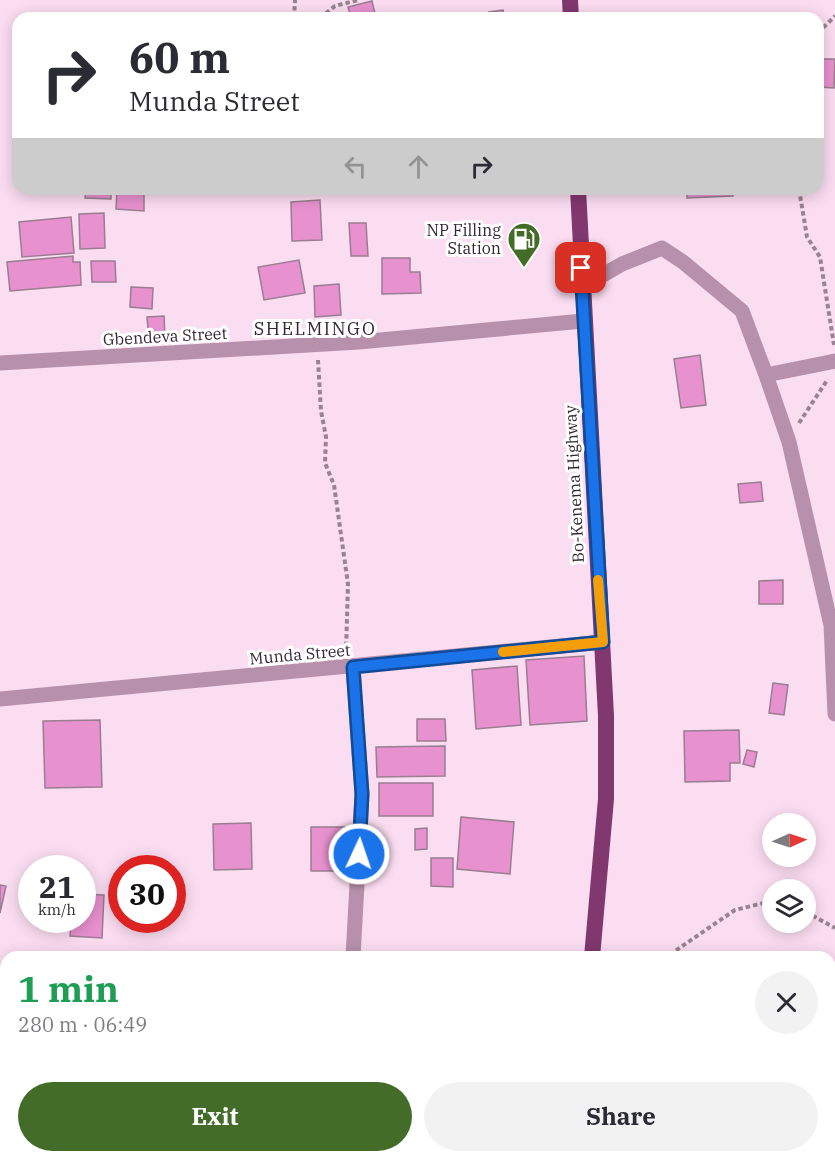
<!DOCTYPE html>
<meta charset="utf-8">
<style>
:root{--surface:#fff;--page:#f2f2f3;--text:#2b2b33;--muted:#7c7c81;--accent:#436c28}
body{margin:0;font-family:"IBM Plex Serif",serif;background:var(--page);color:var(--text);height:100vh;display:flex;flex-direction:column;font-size:22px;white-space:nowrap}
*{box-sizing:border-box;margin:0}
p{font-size:20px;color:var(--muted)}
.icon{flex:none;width:33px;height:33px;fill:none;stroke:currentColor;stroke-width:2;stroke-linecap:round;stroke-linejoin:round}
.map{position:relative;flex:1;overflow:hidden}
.drawer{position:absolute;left:0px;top:951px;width:836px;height:212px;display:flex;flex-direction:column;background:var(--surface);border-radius:18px 18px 0 0;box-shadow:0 3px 15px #0003}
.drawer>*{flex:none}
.banner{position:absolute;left:12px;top:12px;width:812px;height:183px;border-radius:18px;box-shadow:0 3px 15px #0003;background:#fff;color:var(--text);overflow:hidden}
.needle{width:39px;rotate:87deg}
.buttons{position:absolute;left:762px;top:813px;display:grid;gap:12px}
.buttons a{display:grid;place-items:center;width:54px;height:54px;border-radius:50%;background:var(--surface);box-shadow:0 3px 15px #0003;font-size:30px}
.speed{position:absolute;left:18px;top:855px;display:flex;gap:12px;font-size:30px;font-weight:700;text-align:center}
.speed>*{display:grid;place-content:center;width:78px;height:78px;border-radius:50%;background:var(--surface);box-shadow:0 3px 15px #0003;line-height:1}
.speed small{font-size:15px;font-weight:400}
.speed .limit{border:9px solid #d22;background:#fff;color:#111}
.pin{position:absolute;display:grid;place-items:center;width:51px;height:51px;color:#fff;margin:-26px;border-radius:12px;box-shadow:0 3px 9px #0006}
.me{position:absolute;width:66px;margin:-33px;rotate:3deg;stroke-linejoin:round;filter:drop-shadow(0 0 4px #0008)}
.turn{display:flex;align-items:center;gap:21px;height:126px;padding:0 18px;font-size:27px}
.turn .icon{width:78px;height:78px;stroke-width:2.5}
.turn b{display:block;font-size:42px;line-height:51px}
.lanes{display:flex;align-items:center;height:57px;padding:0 18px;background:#0003;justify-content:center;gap:30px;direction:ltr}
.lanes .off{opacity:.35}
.round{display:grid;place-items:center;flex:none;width:63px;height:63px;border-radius:32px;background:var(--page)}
.head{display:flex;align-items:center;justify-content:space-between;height:102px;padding:0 18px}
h1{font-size:36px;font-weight:700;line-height:45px;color:#1e9e55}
.button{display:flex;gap:12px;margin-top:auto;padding:12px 18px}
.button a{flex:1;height:69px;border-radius:36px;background:var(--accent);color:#fff;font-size:24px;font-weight:700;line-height:69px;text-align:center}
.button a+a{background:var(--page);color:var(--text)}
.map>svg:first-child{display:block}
</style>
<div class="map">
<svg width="835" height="1162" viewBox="0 0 835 1162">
<rect width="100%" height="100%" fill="#fbddf1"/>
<path fill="#e891cf" stroke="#997e90" stroke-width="1.5" d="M372,1L376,18H351L348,7Z
M503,10L504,18H490L489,12Z
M821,59H835L834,88L819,87Z
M86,189H111V199L85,198Z
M117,189L144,191V211L116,209Z
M687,189H732L733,196L687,198Z
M320,200L322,240L292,241L291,202Z
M104,213L105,248L80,249L79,214Z
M71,217L74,253L22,257L19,222Z
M349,223H366L368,256H351Z
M73,256V262H80L81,285L10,291L7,262Z
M382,258H410V272H420L421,293L382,294Z
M299,260L305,293L264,300L258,267Z
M91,261H115L116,282H92Z
M339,284L341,315L315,317L314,286Z
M131,287L153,288L152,309L130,307Z
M164,316L165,338L149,339L147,317Z
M700,355L706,405L681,408L674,359Z
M761,482L763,501L740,503L738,484Z
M783,580V604H759V581Z
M584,656L587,721L530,725L526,660Z
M517,666L521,725L476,729L472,670Z
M773,683L788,685L784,715L769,713Z
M417,719H445L446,741H417Z
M100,720L102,787L45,788L43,721Z
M739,730L740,763H730V781L685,782L684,731Z
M445,746V776L377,777L376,747Z
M747,750L757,752L754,767L743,764Z
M379,783H433V816H379Z
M461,817L514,822L510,874L457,869Z
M251,823L252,869L214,870L213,824Z
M311,827H345L346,871H311Z
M427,828V849L415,850V829Z
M431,858H453V887L431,886Z
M0,885L6,886L0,913Z
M82,894L104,895L102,938L70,936L71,920H82Z
M410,1156H436L448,1160L408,1162Z"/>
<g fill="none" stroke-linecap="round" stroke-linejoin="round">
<path stroke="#988391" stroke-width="4" stroke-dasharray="4.5 3" stroke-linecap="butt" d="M294,18L295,0
M320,18L335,6L358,0
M818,33L835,16
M799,189L807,237L820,257L834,345
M318,360L321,411L326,437L325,463L334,485L348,584L346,652
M799,423L828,379
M806,912L835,928
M673,957L675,951L735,910L772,901
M830,1032H835"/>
<path stroke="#b791ab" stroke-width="15" d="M582,287L622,264L662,248L683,262L742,311L766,375L789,442L831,625L835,714
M0,363L359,342L583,321
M766,375L835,361
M353,667L362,794L353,957
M0,699L603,642
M508,1156L535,1162
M213,1162L217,1156"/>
<path stroke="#81386e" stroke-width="16" d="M570,0L571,18
M578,189L606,716V799L592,957
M554,1162L555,1156"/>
</g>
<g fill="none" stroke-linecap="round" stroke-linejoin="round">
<defs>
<path id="route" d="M359,854L362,794L353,667L603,642L581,268"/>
</defs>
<use href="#route" stroke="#114b97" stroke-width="15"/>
<use href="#route" stroke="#1a73e8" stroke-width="10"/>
<path stroke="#f59e0b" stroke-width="10" d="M503,652L603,642L598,580"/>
</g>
<defs>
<symbol id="fuel-pin" viewBox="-11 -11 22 30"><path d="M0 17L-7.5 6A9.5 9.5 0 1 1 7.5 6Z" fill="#436c28" stroke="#fff"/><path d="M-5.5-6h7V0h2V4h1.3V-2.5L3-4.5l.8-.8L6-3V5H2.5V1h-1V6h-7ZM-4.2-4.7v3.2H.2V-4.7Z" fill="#fff"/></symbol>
</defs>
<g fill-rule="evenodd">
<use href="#fuel-pin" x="505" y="220" width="38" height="52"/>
</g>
<g text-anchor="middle" stroke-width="6" stroke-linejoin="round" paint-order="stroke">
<g font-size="16" fill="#33282f" stroke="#fff" text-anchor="end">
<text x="501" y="236">NP Filling<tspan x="501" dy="18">Station</tspan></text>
</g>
<g font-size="16" fill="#33282f" stroke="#fff">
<text transform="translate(165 336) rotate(-3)" y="6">Gbendeva Street</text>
<text transform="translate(574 484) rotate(-93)" y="6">Bo-Kenema Highway</text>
<text transform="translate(300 654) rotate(-5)" y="6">Munda Street</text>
</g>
<g font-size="18" letter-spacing="1.5" fill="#33282f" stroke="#fff">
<text x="315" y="335">SHELMINGO</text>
</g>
</g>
</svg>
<div class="buttons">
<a><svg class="needle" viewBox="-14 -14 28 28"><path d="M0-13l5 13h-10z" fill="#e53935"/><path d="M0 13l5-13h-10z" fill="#7c7c81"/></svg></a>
<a><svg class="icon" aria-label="layers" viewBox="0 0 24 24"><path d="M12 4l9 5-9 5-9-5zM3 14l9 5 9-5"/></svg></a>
</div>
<div class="speed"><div>21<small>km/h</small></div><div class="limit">30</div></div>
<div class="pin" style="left:581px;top:268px;background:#d93025"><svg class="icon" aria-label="arrive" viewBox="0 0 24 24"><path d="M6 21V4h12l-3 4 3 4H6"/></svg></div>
<svg class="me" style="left:359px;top:854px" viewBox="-20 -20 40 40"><circle r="17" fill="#1a73e8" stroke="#fff" stroke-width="3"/><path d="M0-11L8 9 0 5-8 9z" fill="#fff"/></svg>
<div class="banner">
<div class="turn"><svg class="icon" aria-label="right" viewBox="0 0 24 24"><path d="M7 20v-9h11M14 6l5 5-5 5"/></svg><div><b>60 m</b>Munda Street</div></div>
<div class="lanes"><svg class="icon off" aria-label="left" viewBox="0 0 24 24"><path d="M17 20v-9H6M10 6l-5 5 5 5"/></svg><svg class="icon off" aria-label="ahead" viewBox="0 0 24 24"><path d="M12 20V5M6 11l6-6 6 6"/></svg><svg class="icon" aria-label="right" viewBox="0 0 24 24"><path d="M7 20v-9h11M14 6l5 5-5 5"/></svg></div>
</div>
<section class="drawer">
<div class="head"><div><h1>1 min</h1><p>280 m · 06:49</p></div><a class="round"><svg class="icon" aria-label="close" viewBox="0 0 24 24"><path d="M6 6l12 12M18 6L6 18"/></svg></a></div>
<div class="button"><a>Exit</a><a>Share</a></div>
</section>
</div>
